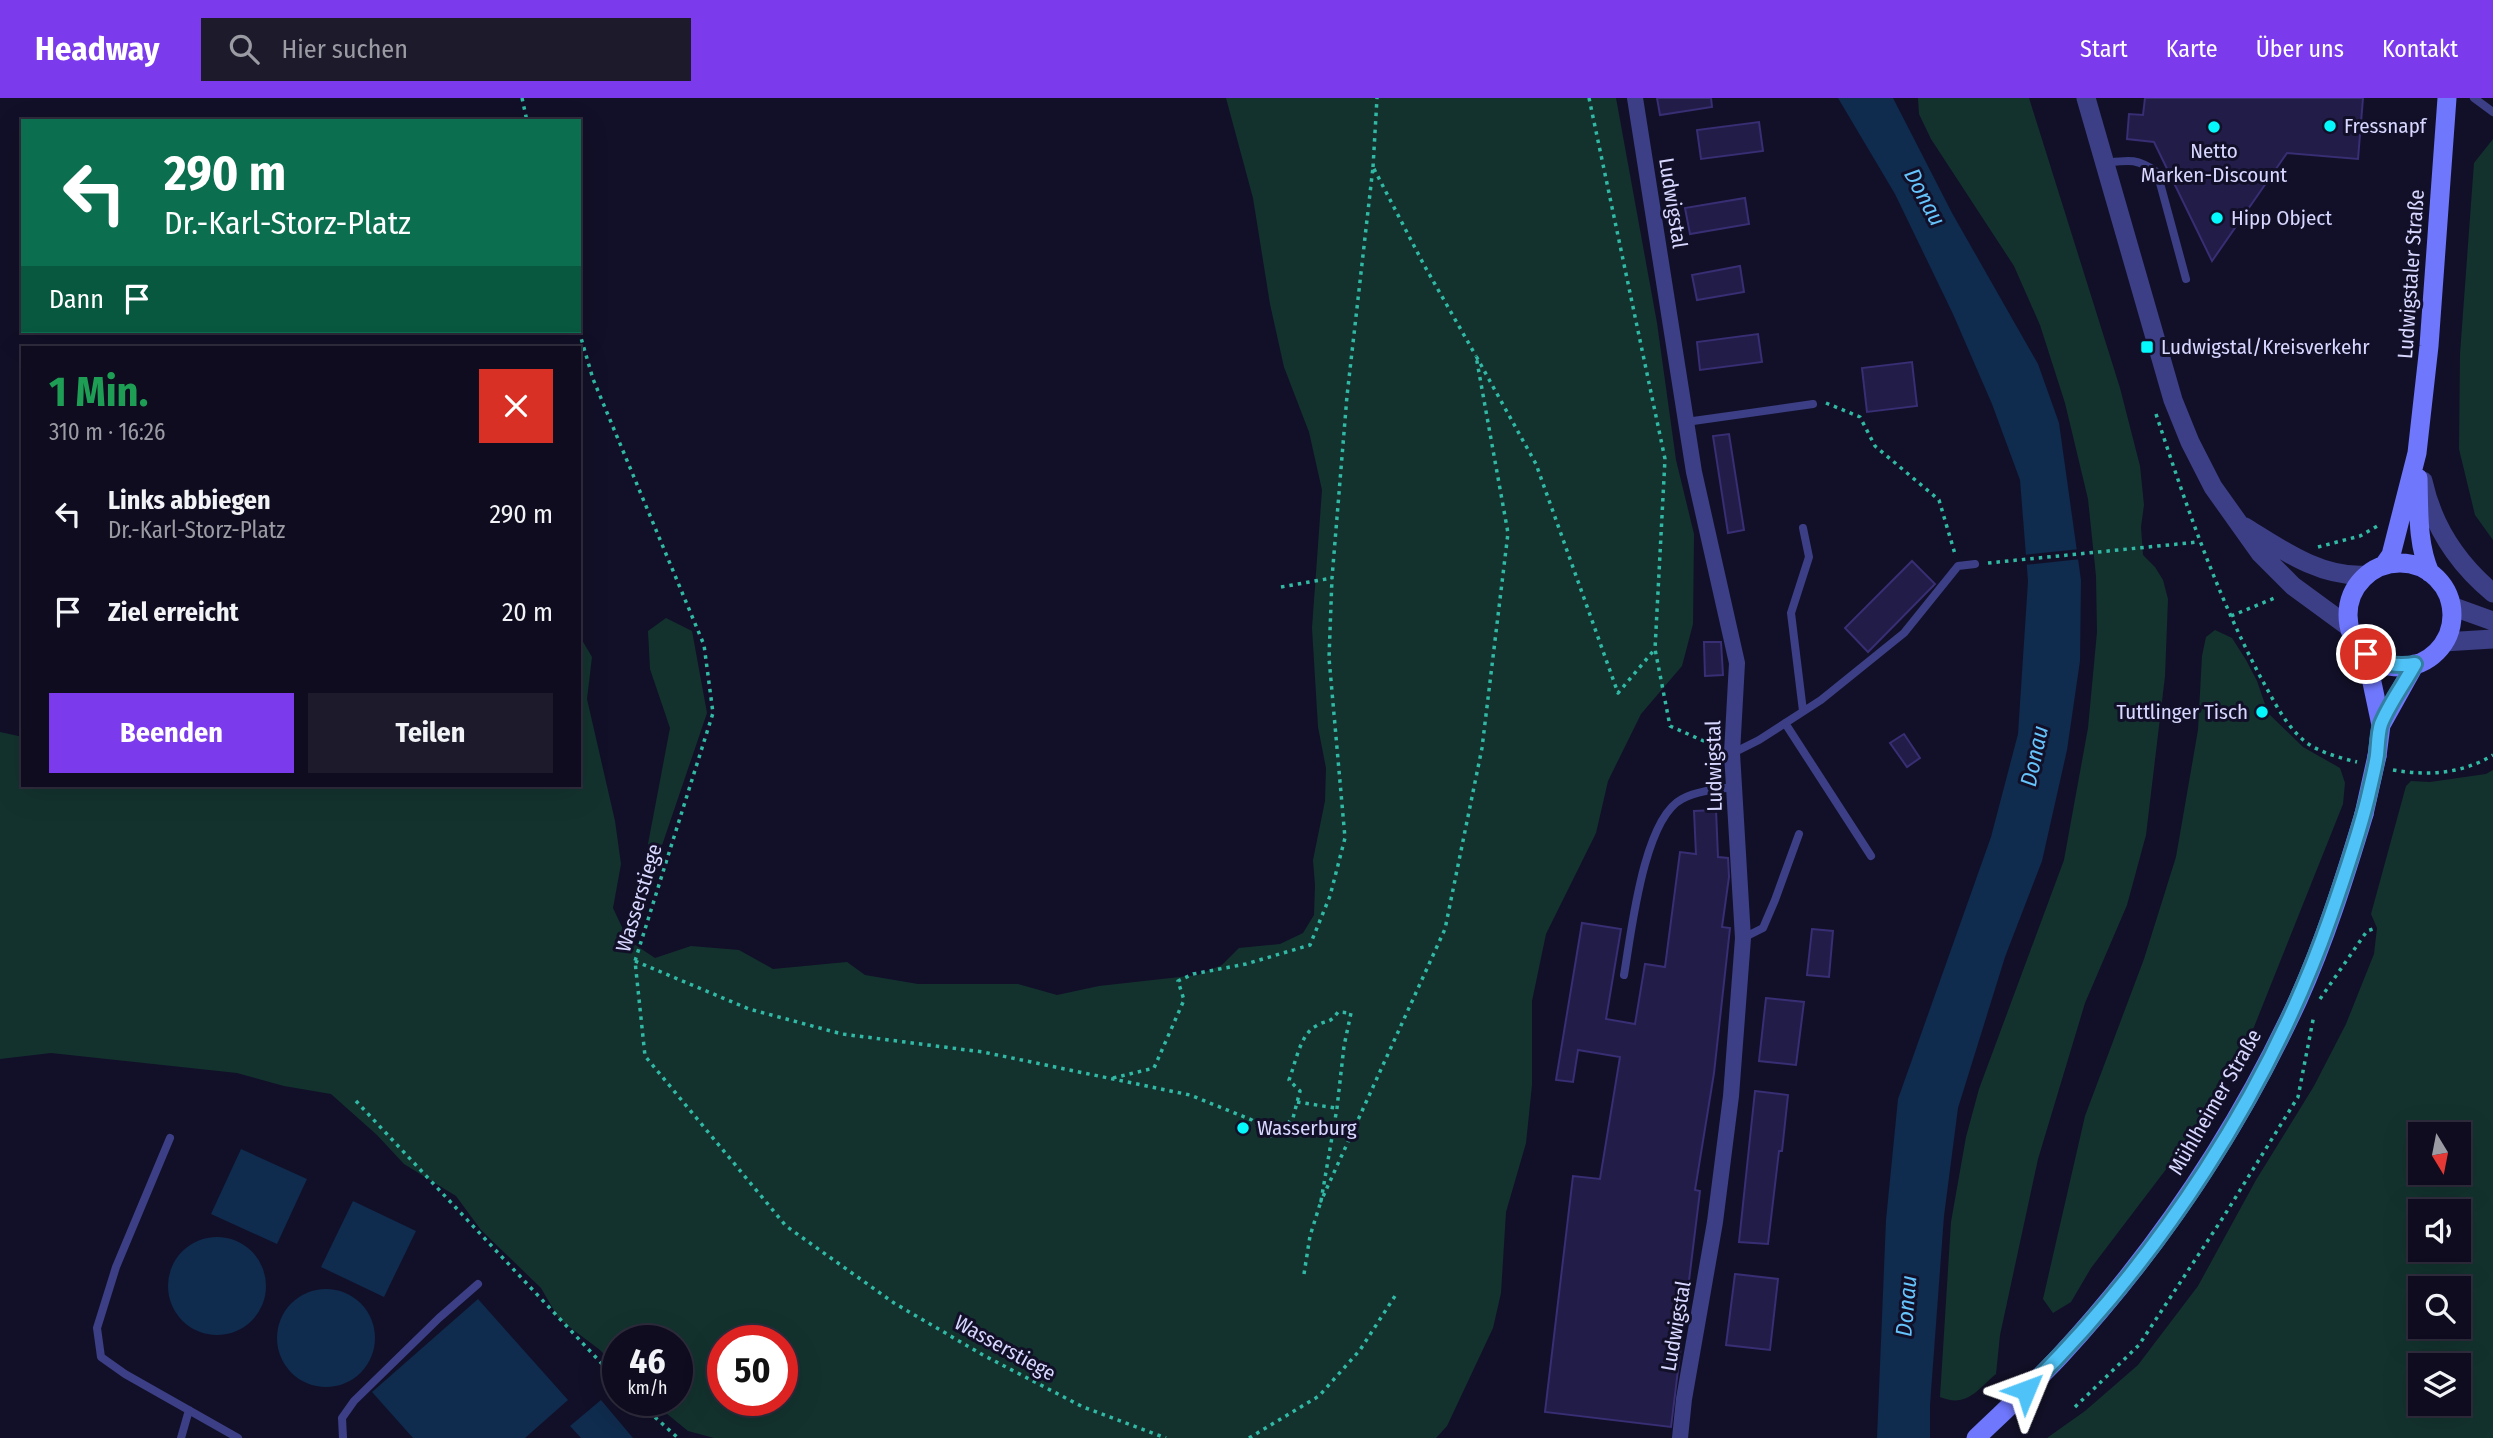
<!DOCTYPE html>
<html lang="de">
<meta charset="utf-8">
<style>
:root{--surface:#0e0c1e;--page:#1c1a2b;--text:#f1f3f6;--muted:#9b9ba4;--line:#2e2c3c;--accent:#7c3aed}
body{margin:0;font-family:"Fira Sans Condensed",sans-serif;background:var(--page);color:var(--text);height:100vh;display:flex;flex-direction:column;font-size:26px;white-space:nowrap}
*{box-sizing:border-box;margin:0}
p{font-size:23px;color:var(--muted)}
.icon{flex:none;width:38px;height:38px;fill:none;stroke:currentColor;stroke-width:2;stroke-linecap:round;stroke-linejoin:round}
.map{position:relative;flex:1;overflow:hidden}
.side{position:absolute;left:21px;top:248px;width:560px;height:441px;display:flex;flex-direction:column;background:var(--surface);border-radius:0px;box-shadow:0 7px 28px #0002,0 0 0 2px var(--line)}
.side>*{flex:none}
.banner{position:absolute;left:21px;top:21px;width:560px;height:214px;border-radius:0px;box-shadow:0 7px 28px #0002,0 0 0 2px var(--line);background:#0b6e4f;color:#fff;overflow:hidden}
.needle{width:46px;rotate:170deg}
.controls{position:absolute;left:2408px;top:1024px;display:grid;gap:14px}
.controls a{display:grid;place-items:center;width:63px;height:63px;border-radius:0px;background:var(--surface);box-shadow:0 7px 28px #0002,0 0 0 2px var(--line);font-size:35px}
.speed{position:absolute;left:602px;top:1227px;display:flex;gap:14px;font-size:35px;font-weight:700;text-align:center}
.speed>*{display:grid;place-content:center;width:91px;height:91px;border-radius:50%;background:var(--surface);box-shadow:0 7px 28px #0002,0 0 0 2px var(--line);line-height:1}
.speed small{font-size:18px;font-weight:400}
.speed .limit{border:10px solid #d22;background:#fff;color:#111}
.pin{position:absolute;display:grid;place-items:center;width:60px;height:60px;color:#fff;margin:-30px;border:4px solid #fff;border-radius:50%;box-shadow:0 2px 7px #0007}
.me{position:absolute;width:77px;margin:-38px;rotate:46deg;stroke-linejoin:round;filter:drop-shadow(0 0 5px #0008)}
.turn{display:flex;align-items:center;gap:24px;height:147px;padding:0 28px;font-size:32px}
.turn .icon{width:91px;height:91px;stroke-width:2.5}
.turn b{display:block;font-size:49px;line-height:60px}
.then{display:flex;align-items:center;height:66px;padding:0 28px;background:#0003;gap:14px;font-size:26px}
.round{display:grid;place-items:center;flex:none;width:74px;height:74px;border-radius:0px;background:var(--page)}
.summary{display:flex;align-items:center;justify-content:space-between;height:119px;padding:0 28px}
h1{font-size:42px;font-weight:700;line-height:52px;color:#1e9e55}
.primary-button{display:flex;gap:14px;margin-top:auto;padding:14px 28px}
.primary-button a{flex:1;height:80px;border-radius:0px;background:var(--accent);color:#fff;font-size:28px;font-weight:700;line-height:80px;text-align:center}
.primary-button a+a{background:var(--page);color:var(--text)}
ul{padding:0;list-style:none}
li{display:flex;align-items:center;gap:21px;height:98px;padding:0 28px}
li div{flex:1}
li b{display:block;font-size:26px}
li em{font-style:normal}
header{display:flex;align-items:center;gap:42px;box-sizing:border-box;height:98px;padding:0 35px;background:var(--accent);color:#fff}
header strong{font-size:33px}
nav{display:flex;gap:38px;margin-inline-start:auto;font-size:24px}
.search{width:490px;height:63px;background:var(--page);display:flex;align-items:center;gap:18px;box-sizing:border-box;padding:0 24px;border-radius:0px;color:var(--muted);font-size:26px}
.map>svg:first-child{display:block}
</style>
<header>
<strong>Headway</strong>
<div class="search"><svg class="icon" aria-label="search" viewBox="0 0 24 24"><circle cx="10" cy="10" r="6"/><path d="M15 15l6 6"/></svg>Hier suchen</div>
<nav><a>Start</a><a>Karte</a><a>Über uns</a><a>Kontakt</a></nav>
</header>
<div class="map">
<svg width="2493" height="1340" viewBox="0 0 2493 1340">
<rect width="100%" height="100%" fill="#121028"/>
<path fill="#13322e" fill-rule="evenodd" d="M1226,0H1616L1657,225L1676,362L1694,436L1693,526L1682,568L1641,616L1608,683L1596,735L1546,836L1532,903V987L1526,1045L1506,1114L1501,1195L1493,1230L1447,1328L1436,1340H714L688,1333L650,1302H677V1242H618V1270L600,1252L559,1221L541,1190L481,1132L456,1098L404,1066L377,1037L331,996L284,988L237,975L51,955L0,961V634L23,639V688H579V537L592,559L587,601L615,723L621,766L613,810L628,842L655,860L691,848L739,852L773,871L847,864L865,877L918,886H1018L1057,897L1099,888L1198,877L1222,867L1239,850L1280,846L1303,835L1314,817L1315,787L1313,762L1325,703L1326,670L1318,629L1312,530L1322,392L1309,334L1284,269L1270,206L1253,100ZM723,1242H782V1302H723Z
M1918,0H2029L2120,290L2140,368L2144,407L2141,429L2143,457L2155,469L2163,482L2168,501L2165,578L2146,737L2127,807L2085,905L2038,1061L2000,1237L1996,1276C1977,1292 1967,1310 1940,1299L1951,1124L1966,1039L1979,991L2064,762L2088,630L2097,534L2096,478L2088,401L2065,305L2040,227L2014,168L1931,41L1919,16Z
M2493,41V442L2475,417L2459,351L2460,256L2474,65Z
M666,520L692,533L707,615L656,765L648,746L670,630L650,571L648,533Z
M2215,532L2232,540L2246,562L2257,583L2268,615L2303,649L2340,670L2345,685L2343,706L2246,949L2186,1045L2091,1170L2071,1204L2053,1215L2043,1201L2085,1018L2144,861L2176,759L2198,632L2202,558L2206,539Z
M2493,672V1340H2047L2085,1313L2138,1267L2198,1188L2256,1082L2314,988L2346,926L2374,856L2377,830L2371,816L2406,688L2411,683L2430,684L2486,676ZM2459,1036V1074H2420V1036ZM2459,1113V1152H2420V1113ZM2459,1190V1228H2420V1190ZM2420,1267H2459V1306H2420Z"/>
<path fill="#0f2b4d" d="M1838,0H1893L1952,115L2038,266L2059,325L2081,482L2080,563L2067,652L2042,763L2005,859L1958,1010L1944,1118L1930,1307V1340H1877L1886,1122L1898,1001L1991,739L2018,636L2028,483L2020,382L1992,306L1953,216L1895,96Z
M241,1051L307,1081L277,1146L211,1116Z
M353,1103L416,1133L384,1199L321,1169Z
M168 1188a49 49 0 1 1 98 0a49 49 0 1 1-98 0Z
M277 1240a49 49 0 1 1 98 0a49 49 0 1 1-98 0Z
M478,1201L568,1302L525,1340H413L372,1294Z
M601,1302L633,1340H581L570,1328Z"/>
<path fill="#121028" d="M2080,451L2081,461L2024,467L2023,457Z"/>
<path fill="#221c48" stroke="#372e74" stroke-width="2" d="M1657,0H1711L1712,9L1660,17Z
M2145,0H2363L2358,61L2287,55L2212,163L2154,44L2127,41L2129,16L2143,17Z
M1759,24L1763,53L1701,61L1697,32Z
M1745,100L1749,126L1690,136L1685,110Z
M1740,168L1744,194L1697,202L1692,177Z
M1758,236L1762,264L1700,272L1697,244Z
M1912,264L1917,308L1867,314L1862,270Z
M1729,336L1744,432L1728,435L1713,338Z
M1912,463L1935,486L1868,554L1845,530Z
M1704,544H1721L1723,577L1705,578Z
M1904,636L1920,660L1907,669L1890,645Z
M1716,712L1718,759L1728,760L1729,779L1722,829L1730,830L1714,975L1695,1092L1700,1093L1671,1329L1545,1314L1573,1078L1600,1081L1620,959L1578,952L1573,984L1556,982L1582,825L1621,831L1606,921L1635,926L1645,866L1665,869L1680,754L1696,756L1694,713Z
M1812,831L1833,833L1829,879L1807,877Z
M1766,900L1804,904L1796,967L1759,963Z
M1755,993L1788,997L1782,1053H1779L1768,1146L1739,1144Z
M1735,1176L1778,1181L1770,1252L1726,1247Z"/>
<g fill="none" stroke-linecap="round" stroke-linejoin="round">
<path stroke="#31b9a5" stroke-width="3.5" stroke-dasharray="3.5 5" stroke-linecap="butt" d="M522,0L527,23
M1589,0L1665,361L1655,551L1670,628L1715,648
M1373,69L1377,0
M579,233L593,281L704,547L713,615L635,863L645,958L786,1128L894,1205L983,1257L1083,1309L1166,1340
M1826,305L1860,319L1875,348L1939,402L1955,456
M2156,316C2186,407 2216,495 2261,580C2274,603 2286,629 2307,645C2321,655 2341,660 2357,664
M2318,449L2360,438L2379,427
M1988,465L2198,444
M1281,489L1332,480
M2231,518L2277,499
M2393,672C2427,678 2462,676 2493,657
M635,863L749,911L842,936L983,954L1190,997L1252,1022L1273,1040L1293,1020L1300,993L1289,982C1295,967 1300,936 1316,928C1327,921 1329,927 1338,914L1351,915L1344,948L1337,1010L1321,1103L1445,831L1482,650L1508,435L1476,258L1536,366L1618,595L1655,551
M2320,901L2367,833L2373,831
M1113,980L1154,970L1184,902L1178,883L1193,876L1246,866L1310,847L1330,798L1345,740L1329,560L1332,480L1347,298L1373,69L1424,167L1476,258
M356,1003L618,1283
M1297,1004L1336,1010
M1304,1176L1310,1138L1321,1103
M636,1302L678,1340
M2075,1309L2139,1247L2224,1118L2298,999L2314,917
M1249,1340L1319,1298L1360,1252L1395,1198"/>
<path stroke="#3c3f86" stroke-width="8" d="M2474,0L2493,14
M2105,65C2129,62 2136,60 2157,74L2186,181
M1686,324L1813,306
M1803,430L1809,459L1791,515L1803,613
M1785,625L1871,758
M1733,655L1759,642L1821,602L1904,535L1958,468L1975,466
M1743,840L1763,830L1775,802L1799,736
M1624,877C1631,837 1643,721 1682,701C1697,693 1718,691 1734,689
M170,1040L116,1169L97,1230L101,1259L125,1276L238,1340
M181,1340L189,1312
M343,1340L342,1320L354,1303L439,1220L478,1186"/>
<path stroke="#3c3f86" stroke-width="16" d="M1635,0L1694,374L1737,565L1732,655L1743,840L1731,998L1715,1124L1684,1301L1680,1340"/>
<path stroke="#3c3f86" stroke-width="19" d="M2086,0L2173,302L2190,344L2213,389L2260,455L2293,488L2349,529
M2423,383C2433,429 2457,465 2493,495
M2245,429C2282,452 2321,480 2366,477
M2451,508L2493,523
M2444,544L2493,541"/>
<path stroke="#6f77fd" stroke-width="19" d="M2418,380C2419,412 2417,445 2430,475
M2348 517a52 52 0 1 1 104 0a52 52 0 1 1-104 0Z
M2384,467L2391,457L2417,355L2429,248L2447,0
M2366,556L2381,627L2377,658
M2381,627L2415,566
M1976,1340C2004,1313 2033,1287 2060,1258C2157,1153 2238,1032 2298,902C2325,842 2345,779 2364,716"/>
<path stroke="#6f77fd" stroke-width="19" d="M2364,716L2377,658"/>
</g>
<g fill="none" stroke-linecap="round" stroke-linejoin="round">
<defs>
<path id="route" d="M2026,1292C2158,1163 2269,994 2330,820C2344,780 2358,740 2368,699C2371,685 2375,671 2377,657C2378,647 2378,635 2381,626C2389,606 2404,586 2415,566C2395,569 2383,566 2366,556"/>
</defs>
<use href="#route" stroke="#337fa1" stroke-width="18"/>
<use href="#route" stroke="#4fc3f7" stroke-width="12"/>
</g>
<g fill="#05f8fc" stroke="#121028" stroke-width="2.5">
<circle cx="2330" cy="28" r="7"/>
<circle cx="2214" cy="29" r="7"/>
<circle cx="2217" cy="120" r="7"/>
<rect x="2140" y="242" width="14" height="14" rx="3.5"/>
<circle cx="2262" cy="614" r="7"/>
<circle cx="1243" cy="1030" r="7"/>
</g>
<g text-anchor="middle" stroke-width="6" stroke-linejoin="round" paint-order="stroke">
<g font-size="21" fill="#d8d7ff" stroke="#121028" text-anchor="start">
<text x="2344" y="35">Fressnapf</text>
<text x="2214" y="60" text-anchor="middle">Netto<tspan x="2214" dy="24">Marken-Discount</tspan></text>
<text x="2231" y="127">Hipp Object</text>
<text x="2161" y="256">Ludwigstal/Kreisverkehr</text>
<text x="2248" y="621" text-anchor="end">Tuttlinger Tisch</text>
<text x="1257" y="1037">Wasserburg</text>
</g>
<g font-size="21" fill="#d8d7ff" stroke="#121028">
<text transform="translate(1673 105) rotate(81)" y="7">Ludwigstal</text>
<text transform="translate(2411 176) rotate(-86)" y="7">Ludwigstaler Straße</text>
<text transform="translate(1714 668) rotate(-91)" y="7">Ludwigstal</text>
<text transform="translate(639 800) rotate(-73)" y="7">Wasserstiege</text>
<text transform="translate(2215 1004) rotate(-60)" y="7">Mühlheimer Straße</text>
<text transform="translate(1676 1228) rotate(-80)" y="7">Ludwigstal</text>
<text transform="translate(1005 1250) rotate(29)" y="7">Wasserstiege</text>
</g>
<g font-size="23" font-style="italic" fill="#66c4fd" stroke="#121028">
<text transform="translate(1925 99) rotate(62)" y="8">Donau</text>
<text transform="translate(2034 658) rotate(-78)" y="8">Donau</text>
<text transform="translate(1906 1208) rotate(-85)" y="8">Donau</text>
</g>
</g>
</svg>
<div class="controls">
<a><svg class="needle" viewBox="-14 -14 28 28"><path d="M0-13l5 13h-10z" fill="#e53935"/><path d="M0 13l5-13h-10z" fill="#9b9ba4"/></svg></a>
<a><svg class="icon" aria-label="sound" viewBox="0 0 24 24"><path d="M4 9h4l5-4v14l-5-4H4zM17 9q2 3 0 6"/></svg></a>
<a><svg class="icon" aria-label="search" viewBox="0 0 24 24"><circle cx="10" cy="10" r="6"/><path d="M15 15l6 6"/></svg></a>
<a><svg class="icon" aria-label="layers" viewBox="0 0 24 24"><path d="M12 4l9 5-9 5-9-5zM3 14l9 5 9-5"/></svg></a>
</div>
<div class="speed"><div>46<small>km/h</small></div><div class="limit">50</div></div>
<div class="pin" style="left:2366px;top:556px;background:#d93025"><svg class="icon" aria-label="arrive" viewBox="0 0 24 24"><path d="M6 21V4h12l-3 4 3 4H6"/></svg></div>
<svg class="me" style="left:2026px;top:1292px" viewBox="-20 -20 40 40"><path d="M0-17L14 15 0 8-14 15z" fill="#4fc3f7" stroke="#fff" stroke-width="4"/></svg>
<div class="banner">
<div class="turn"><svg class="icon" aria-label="left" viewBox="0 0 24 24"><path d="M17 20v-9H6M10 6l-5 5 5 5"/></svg><div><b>290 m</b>Dr.-Karl-Storz-Platz</div></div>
<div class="then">Dann<svg class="icon" aria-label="arrive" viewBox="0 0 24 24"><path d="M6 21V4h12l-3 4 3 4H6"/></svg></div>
</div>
<section class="side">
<div class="summary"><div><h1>1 Min.</h1><p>310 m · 16:26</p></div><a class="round" style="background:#d93025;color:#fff"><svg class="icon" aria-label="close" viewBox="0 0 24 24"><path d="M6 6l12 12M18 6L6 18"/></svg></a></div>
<ul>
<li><svg class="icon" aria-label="left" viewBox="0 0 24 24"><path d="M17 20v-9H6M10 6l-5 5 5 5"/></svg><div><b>Links abbiegen</b><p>Dr.-Karl-Storz-Platz</p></div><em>290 m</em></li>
<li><svg class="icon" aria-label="arrive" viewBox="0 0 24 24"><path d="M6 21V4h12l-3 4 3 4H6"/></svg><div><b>Ziel erreicht</b></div><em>20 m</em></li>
</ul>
<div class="primary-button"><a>Beenden</a><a>Teilen</a></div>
</section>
</div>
